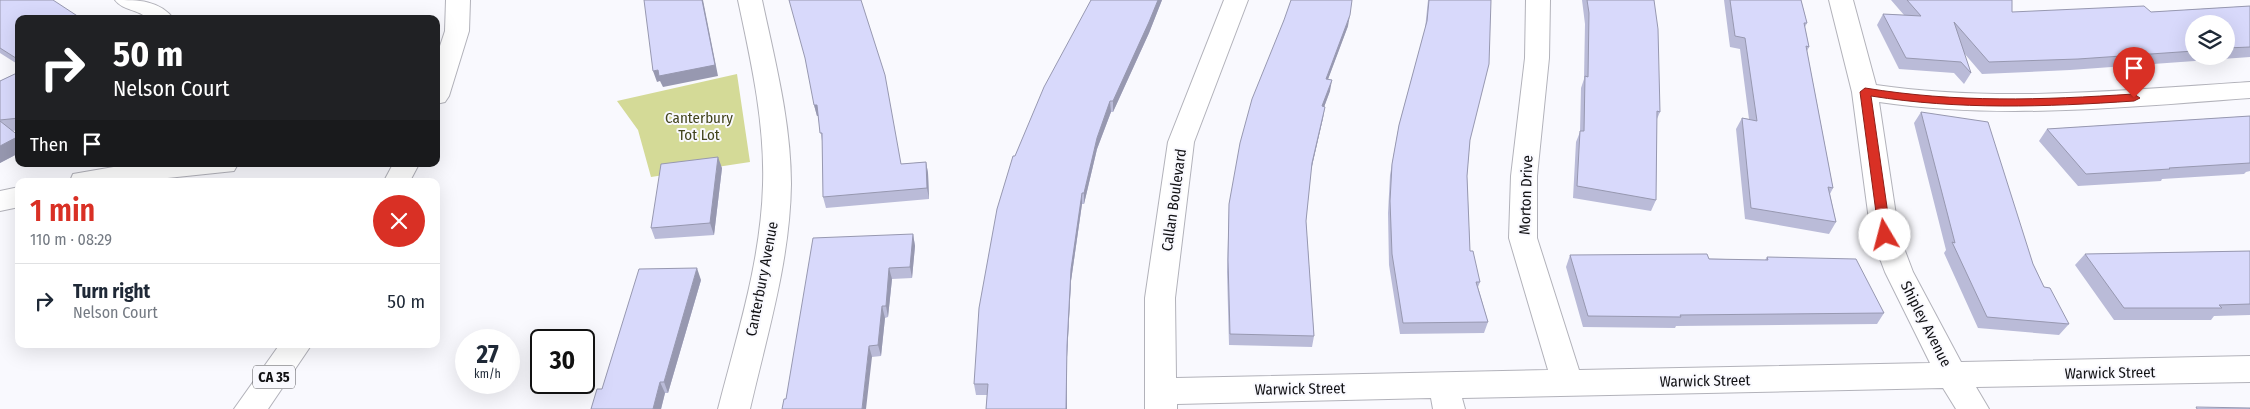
<!DOCTYPE html>
<meta charset="utf-8">
<style>
:root{--surface:#fff;--page:#f6f6f7;--text:#1f2937;--muted:#747a83;--line:#e0e1e3;--accent:#d93025}
body{margin:0;font-family:"Fira Sans Condensed",sans-serif;background:var(--page);color:var(--text);height:100vh;display:flex;flex-direction:column;font-size:19px;white-space:nowrap}
*{box-sizing:border-box;margin:0}
p{font-size:16px;color:var(--muted)}
.icon{flex:none;width:28px;height:28px;fill:none;stroke:currentColor;stroke-width:2;stroke-linecap:round;stroke-linejoin:round}
.map{position:relative;flex:1;overflow:hidden}
.drawer{position:absolute;left:15px;top:178px;width:425px;height:170px;display:flex;flex-direction:column;background:var(--surface);border-radius:10px;box-shadow:0 5px 20px #0002}
.drawer>*{flex:none}
.guide{position:absolute;left:15px;top:15px;width:425px;height:152px;border-radius:10px;box-shadow:0 5px 20px #0002;background:#202124;color:#fff;overflow:hidden}
.buttons{position:absolute;left:2185px;top:15px;display:grid;gap:10px}
.buttons a{display:grid;place-items:center;width:50px;height:50px;border-radius:50%;background:var(--surface);box-shadow:0 5px 20px #0002;font-size:25px}
.speed{position:absolute;left:455px;top:329px;display:flex;gap:10px;font-size:25px;font-weight:700;text-align:center}
.speed>*{display:grid;place-content:center;width:65px;height:65px;border-radius:50%;background:var(--surface);box-shadow:0 5px 20px #0002;line-height:1}
.speed small{font-size:12px;font-weight:400}
.speed .limit{border:2px solid #111;border-radius:8px;background:#fff;color:#111}
.pin{position:absolute;display:grid;place-items:center;width:42px;height:42px;color:#fff;margin:-51px -21px;border-radius:50% 50% 50% 0;rotate:-45deg;box-shadow:0 0 5px #0007}
.pin .icon{rotate:45deg}
.me{position:absolute;width:55px;margin:-28px;rotate:352deg;stroke-linejoin:round;filter:drop-shadow(0 0 4px #0008)}
.turn{display:flex;align-items:center;gap:18px;height:105px;padding:0 15px;font-size:22px}
.turn .icon{width:65px;height:65px;stroke-width:2.5}
.turn b{display:block;font-size:35px;line-height:42px}
.then{display:flex;align-items:center;height:48px;padding:0 15px;background:#0003;gap:10px;font-size:19px}
.round{display:grid;place-items:center;flex:none;width:52px;height:52px;border-radius:26px;background:var(--page)}
.overview{display:flex;align-items:center;justify-content:space-between;height:85px;padding:0 15px}
h1{font-size:30px;font-weight:600;line-height:38px;color:var(--accent)}
ul{padding:0;list-style:none}
li{display:flex;align-items:center;gap:15px;height:75px;padding:0 15px;border-top:1px solid var(--line)}
li div{flex:1}
li b{display:block;font-size:19px}
li em{font-style:normal}
.map>svg:first-child{display:block}
</style>
<div class="map">
<svg width="2250" height="409" viewBox="0 0 2250 409">
<rect width="100%" height="100%" fill="#f9f9fe"/>
<path fill="#d4da97" d="M737,74L750,162L651,177L638,130L617,101Z"/>
<g fill="none" stroke-linecap="round" stroke-linejoin="round">
<defs>
<path id="minor" d="M115,0C139,0 159,0 174,19H148C139,9 123,11 115,0Z
M738,0H762C775,61 791,122 791,184C790,261 767,335 750,409H718C737,335 761,261 763,185C765,123 751,61 738,0Z
M1224,0H1248L1194,142L1175,298L1176,378L1548,370L1509,238L1511,176L1525,58L1526,0H1550L1549,58L1537,176V238L1579,370L1930,363L1885,272L1871,235L1852,92L1829,0H1853L1876,85C2000,103 2125,90 2250,82V98C2126,107 2002,120 1879,102L1899,235L1913,272L1961,362L2250,356V382L1976,387L1989,409H1956L1943,388L1462,398L1465,409H1433L1431,398L1177,404V409H1145V298L1168,142Z
M131,164H238L234,171L139,181H70L73,174Z
M19,187V207L0,211V191Z"/>
<path id="major" d="M446,0H470L469,31L449,96L445,102L436,104V58L445,31Z
M393,164H419L410,181H384Z
M280,344H312L268,409H234Z"/>
</defs>
<use href="#minor" stroke="#b2b2ba" stroke-width="2"/>
<use href="#major" stroke="#b2b2ba" stroke-width="2"/>
<use href="#minor" fill="#fff" fill-rule="evenodd"/>
<use href="#major" fill="#fff" fill-rule="evenodd"/>
</g>
<path fill="#babbd8" fill-rule="evenodd" d="M0,0L19,19V65L0,53Z
M1091,0H1162L1149,33L1113,112H1111L1097,149L1084,204H1082L1071,281L1067,357V409H986L987,395H976L974,384L1015,156Z
M1428,0H1491L1470,140L1467,176L1470,251L1480,282L1478,287L1488,322L1484,333L1400,334L1389,265L1388,213L1390,175L1399,125L1425,29Z
M1582,0H1654L1660,112L1657,119L1656,200L1651,211L1573,198L1576,142L1580,132L1581,88L1584,79L1585,24Z
M1724,0H1801L1807,23L1805,27L1809,47L1807,51L1833,188L1830,194L1836,222L1829,234L1745,219L1736,129L1742,118L1749,119L1740,49L1730,47Z
M1891,0H2012V12H2151L2250,6V57L2070,70L1982,74L1964,53L1971,73L1964,84L1954,73L1899,69L1877,25L1883,14L1904,15ZM2194,24H2226V56H2194Z
M1284,20L1348,26L1328,79L1330,91L1324,107L1323,118L1311,170L1306,221L1314,336L1312,347L1229,345L1227,272L1229,204Z
M19,72V130L12,131L19,136V153L0,163V81Z
M814,105L901,164L926,162L928,173L929,199L826,208L823,197L822,141L818,116H817Z
M1921,112L2033,264L2044,287L2069,324L2059,335L1978,328L1944,253L1946,250L1914,123Z
M2250,116V171L2246,172L2244,174L2162,179L2161,181L2078,186L2039,141L2047,129Z
M722,168L714,235L655,239L651,228Z
M913,234L915,246L912,278L892,279L888,317L885,318L881,356L872,357L786,399Z
M2250,251V315L2214,316L2211,320H2114L2075,265L2085,254Z
M1570,255L1765,260L1767,257L1884,313L1877,324L1676,326L1675,328L1583,327L1566,267Z
M701,280L668,393H665L661,409H591L602,389Z"/>
<path fill="#9798b0" d="M702,0H703L718,76L663,87L660,81L657,82L653,71L658,70Z
M1158,0H1162L1149,33L1113,112V101Z
M1350,15L1348,26L1324,90L1326,79Z
M1332,80L1330,91L1320,118L1322,106Z
M1110,101L1111,112L1097,149L1084,204V193L1097,138Z
M814,105H817L820,116H817Z
M1325,107L1323,118L1310,175L1312,163Z
M19,136V153L0,163V146Z
M718,157L722,168L714,235L710,223Z
M926,162L928,173L929,199L927,188Z
M1082,193V204L1071,281L1067,357V409H1066L1067,346L1071,269Z
M913,234L915,246L912,278L910,267Z
M697,268L701,280L668,393L664,382Z
M889,268L892,279L888,317L886,306Z
M882,306L885,318L881,356L878,345Z
M869,346L872,357L866,409H862Z
M660,382L665,393L661,409H653Z"/>
<path fill="#d8d9fb" stroke="#9798b0" d="M0,0H53L82,19H19V60L0,48Z
M644,0H702L715,65L659,76L658,70L653,71Z
M789,0H861L885,75L901,164L926,162L927,188L823,197L822,133H820L817,105H814L805,58Z
M1091,0H1158L1149,22L1113,101H1110L1097,138L1084,193H1082L1071,269L1067,346L1066,409H986L988,384H974L979,308L997,209L1013,156H1015L1044,87Z
M1291,0H1352L1350,15L1326,79L1332,80L1322,106L1325,107L1312,163L1306,221L1314,336L1230,334L1228,260L1229,204L1240,143L1252,99L1284,20Z
M1429,0H1491L1489,64L1470,140L1467,176L1470,251H1473L1480,282H1476L1488,322L1403,323L1392,254L1390,201L1392,164L1399,125L1427,21Z
M1587,0H1654L1658,29L1660,112L1657,111L1656,200L1577,186L1580,131H1584L1585,76L1588,77L1589,13Z
M1730,0H1801L1807,23H1804L1809,47L1806,46L1833,188L1828,187L1836,222L1751,208L1742,118L1757,121L1745,38L1735,36Z
M1907,0H2012V12L2144,6L2151,12L2250,6V47L2226,48V24H2194V51L2078,59L1989,62L1954,22L1971,73L1961,62L1906,58L1883,14L1921,16Z
M19,72V118L0,120V81Z
M1921,112L1988,122L2033,264L2044,287L2050,288L2069,324L1987,317L1952,242L1955,243Z
M2250,116V163L2169,168L2170,169L2086,174L2047,129Z
M0,121L19,136L0,146Z
M718,157L710,223L651,228L661,164Z
M913,234L910,267L889,268L886,306H882L878,345L869,346L862,409H782L784,399H786L813,238Z
M2250,251V304L2219,305L2222,308H2124L2085,254Z
M1707,254L1709,259L1768,260L1767,257L1856,259L1884,313L1680,315L1681,317L1588,316L1570,255Z
M697,268L664,382H660L653,409H591L597,389H602L639,269Z
M2196,407L2250,408V409H2197Z"/>
<path fill="#d93025" stroke="#8d1f18" d="M1865,88C1957,103 2041,100 2134,94L2140,98L2134,101C2045,107 1959,110 1871,96L1891,235L1885,239L1879,235L1860,92Z"/>
<g text-anchor="middle" stroke-width="4" stroke-linejoin="round" paint-order="stroke">
<rect fill="#f9f9fe" stroke="#57575a" stroke-width="1" x="253" y="365.5" width="42" height="23" rx="4"/>
<g font-size="14" font-weight="bold" fill="#111114">
<text x="274" y="382">CA 35</text>
</g>
<g font-size="15" fill="#42441d" stroke="#f9f9fe">
<text x="699" y="123">Canterbury<tspan x="699" dy="17">Tot Lot</tspan></text>
</g>
<g font-size="15" fill="#111114" stroke="#f9f9fe">
<text transform="translate(1526 195) rotate(-88)" y="5">Morton Drive</text>
<text transform="translate(1174 200) rotate(-82)" y="5">Callan Boulevard</text>
<text transform="translate(762 279) rotate(-79)" y="5">Canterbury Avenue</text>
<text transform="translate(1926 324) rotate(63)" y="5">Shipley Avenue</text>
<text transform="translate(2110 373) rotate(-1)" y="5">Warwick Street</text>
<text transform="translate(1705 381) rotate(-1)" y="5">Warwick Street</text>
<text transform="translate(1300 389) rotate(-1)" y="5">Warwick Street</text>
</g>
</g>
</svg>
<div class="buttons">
<a><svg class="icon" aria-label="layers" viewBox="0 0 24 24"><path d="M12 4l9 5-9 5-9-5zM3 14l9 5 9-5"/></svg></a>
</div>
<div class="speed"><div>27<small>km/h</small></div><div class="limit">30</div></div>
<div class="pin" style="left:2134px;top:98px;background:#d93025"><svg class="icon" aria-label="arrive" viewBox="0 0 24 24"><path d="M6 21V4h12l-3 4 3 4H6"/></svg></div>
<svg class="me" style="left:1885px;top:235px" viewBox="-20 -20 40 40"><circle r="19" fill="#fff"/><path d="M0-13L10 11 0 6-10 11z" fill="#d93025"/></svg>
<div class="guide">
<div class="turn"><svg class="icon" aria-label="right" viewBox="0 0 24 24"><path d="M7 20v-9h11M14 6l5 5-5 5"/></svg><div><b>50 m</b>Nelson Court</div></div>
<div class="then">Then<svg class="icon" aria-label="arrive" viewBox="0 0 24 24"><path d="M6 21V4h12l-3 4 3 4H6"/></svg></div>
</div>
<section class="drawer">
<div class="overview"><div><h1>1 min</h1><p>110 m · 08:29</p></div><a class="round" style="background:#d93025;color:#fff"><svg class="icon" aria-label="close" viewBox="0 0 24 24"><path d="M6 6l12 12M18 6L6 18"/></svg></a></div>
<ul>
<li><svg class="icon" aria-label="right" viewBox="0 0 24 24"><path d="M7 20v-9h11M14 6l5 5-5 5"/></svg><div><b>Turn right</b><p>Nelson Court</p></div><em>50 m</em></li>
</ul>
</section>
</div>
